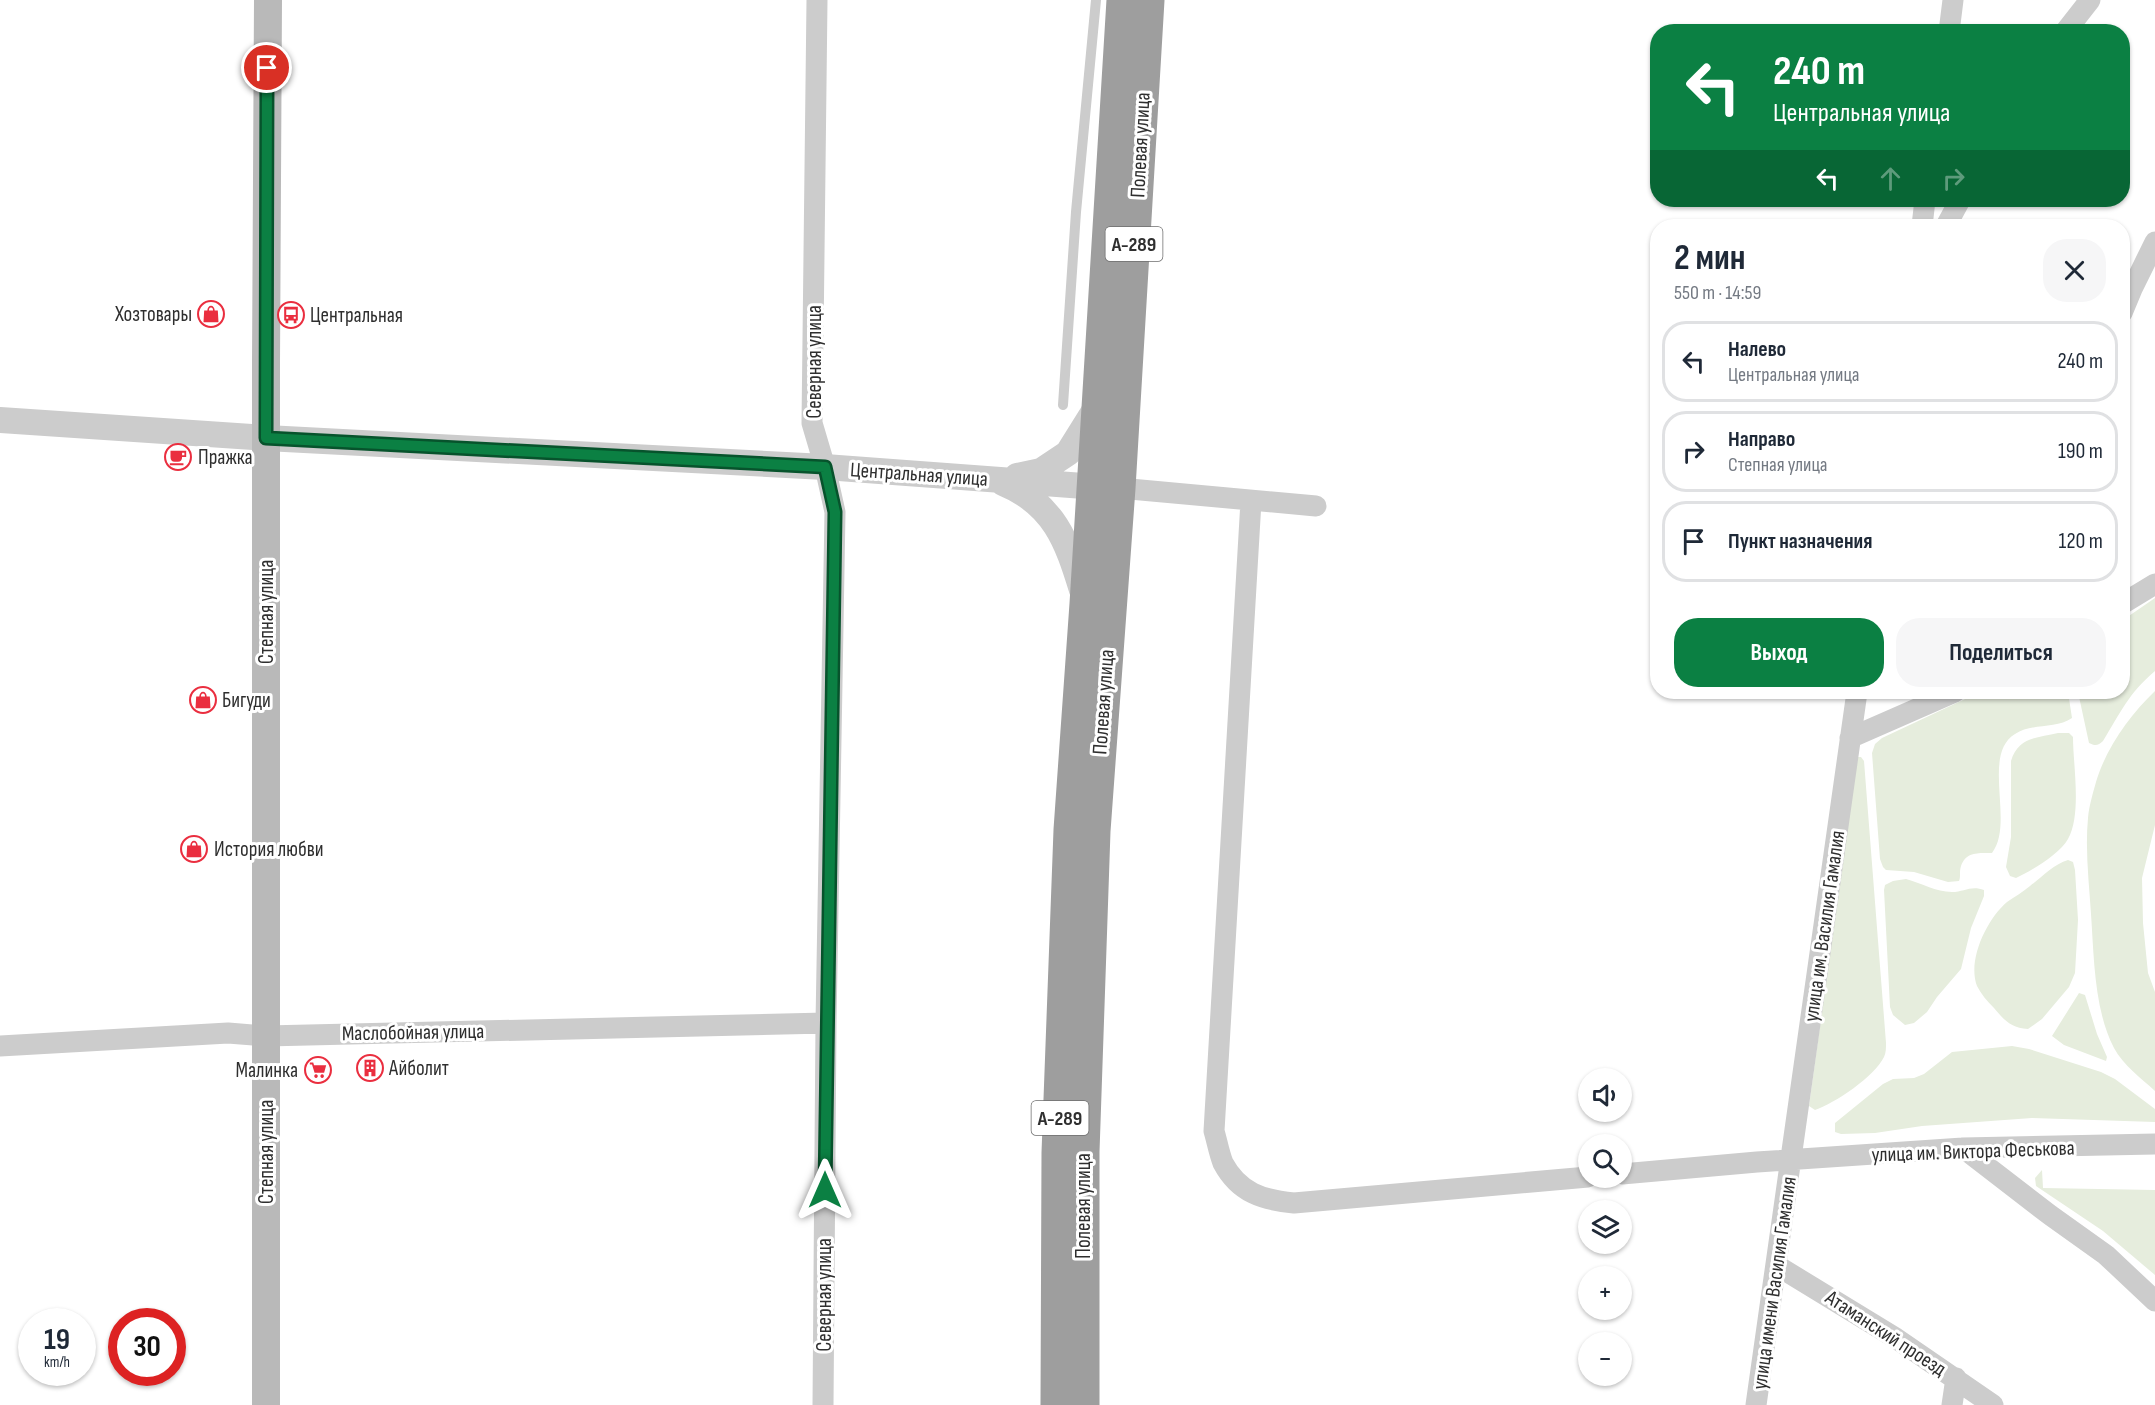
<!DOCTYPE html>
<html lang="ru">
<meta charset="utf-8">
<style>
:root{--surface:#fff;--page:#f6f6f7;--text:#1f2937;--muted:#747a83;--line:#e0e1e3;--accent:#0b8043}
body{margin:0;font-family:"Sofia Sans Condensed",sans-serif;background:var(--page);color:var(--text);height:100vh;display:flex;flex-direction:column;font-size:22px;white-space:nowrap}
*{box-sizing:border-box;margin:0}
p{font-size:20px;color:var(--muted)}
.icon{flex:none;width:33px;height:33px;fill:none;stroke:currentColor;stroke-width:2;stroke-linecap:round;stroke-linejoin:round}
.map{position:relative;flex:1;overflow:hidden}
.side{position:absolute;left:1650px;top:219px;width:480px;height:480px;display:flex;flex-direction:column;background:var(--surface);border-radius:24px;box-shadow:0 2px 4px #0004}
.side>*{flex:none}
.top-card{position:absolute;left:1650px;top:24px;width:480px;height:183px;border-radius:24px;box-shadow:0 2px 4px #0004;background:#0b8043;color:#fff;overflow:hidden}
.buttons{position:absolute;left:1578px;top:1068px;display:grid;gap:12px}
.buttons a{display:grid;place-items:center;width:54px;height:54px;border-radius:50%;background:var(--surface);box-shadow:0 2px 4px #0004;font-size:30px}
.speed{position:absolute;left:18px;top:1308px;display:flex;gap:12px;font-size:30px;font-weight:700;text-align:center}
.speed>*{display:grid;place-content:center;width:78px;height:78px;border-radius:50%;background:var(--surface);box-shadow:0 2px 4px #0004;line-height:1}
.speed small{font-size:15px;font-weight:400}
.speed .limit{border:9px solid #d22;background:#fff;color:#111}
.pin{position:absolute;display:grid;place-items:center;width:51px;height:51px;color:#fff;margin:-26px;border:3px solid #fff;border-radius:50%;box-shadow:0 2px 6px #0007}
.me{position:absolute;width:66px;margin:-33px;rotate:0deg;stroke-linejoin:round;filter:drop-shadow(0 0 4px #0008)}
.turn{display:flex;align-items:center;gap:21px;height:126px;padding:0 24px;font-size:27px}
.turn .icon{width:78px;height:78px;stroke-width:2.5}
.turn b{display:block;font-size:42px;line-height:51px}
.lanes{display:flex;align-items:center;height:57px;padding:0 24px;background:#0003;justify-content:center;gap:30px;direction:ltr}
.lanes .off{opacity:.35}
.round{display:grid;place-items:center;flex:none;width:63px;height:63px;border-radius:24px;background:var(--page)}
.headline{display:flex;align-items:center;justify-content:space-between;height:102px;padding:0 24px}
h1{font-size:36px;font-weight:700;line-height:45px}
.primary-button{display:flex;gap:12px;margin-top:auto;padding:12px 24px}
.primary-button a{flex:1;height:69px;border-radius:24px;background:var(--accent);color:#fff;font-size:24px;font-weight:700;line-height:69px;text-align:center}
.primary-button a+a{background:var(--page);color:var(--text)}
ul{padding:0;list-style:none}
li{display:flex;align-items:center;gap:18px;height:81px;margin:0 12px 9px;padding:0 12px;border:3px solid var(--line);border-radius:24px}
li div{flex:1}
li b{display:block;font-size:22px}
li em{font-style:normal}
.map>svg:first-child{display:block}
</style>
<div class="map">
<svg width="2155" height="1405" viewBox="0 0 2155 1405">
<rect width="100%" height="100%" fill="#fff"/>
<path fill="#e6eddd" d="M2155,598V671C2128,694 2121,712 2103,741C2098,746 2095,746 2089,743L2078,692H2122L2123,620Z
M2155,691V825L2142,878L2143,923L2148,973L2155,992V1091C2141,1078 2123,1065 2114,1048C2094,1010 2094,956 2091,914C2089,882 2085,850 2088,818C2089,806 2093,793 2096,782C2106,748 2130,715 2155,691Z
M1980,692H2068L2072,718C2056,729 2032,723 2015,734C1981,755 2015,823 1992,853C1980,853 1966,851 1961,866C1959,872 1961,876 1959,881L1948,882L1914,872L1886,870L1883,867L1880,859L1872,753L1875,744L1882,738Z
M2058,733H2069L2073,737C2073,765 2082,814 2068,839C2060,854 2031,871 2016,878L2010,876L2006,867L2011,837V761C2018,737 2037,738 2058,733Z
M1857,757H1861L1864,761L1886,1043C1886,1048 1886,1053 1884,1057C1874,1077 1835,1103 1815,1110L1809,1106Z
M2068,860L2073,862L2075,870L2078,920L2075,973L2069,987L2042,1019L2028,1029C2011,1028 2004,1020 1994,1008C1987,1001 1981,994 1977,986C1967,960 1987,919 2007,902C2014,897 2023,892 2030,886C2042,877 2054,864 2068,860Z
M1906,879C1921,883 1936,892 1952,892C1964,892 1971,885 1984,890V896L1971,928L1961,969L1937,997L1927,1012L1914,1023L1905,1025L1893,1015L1890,1007L1884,890L1885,885L1893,881Z
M2079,993L2085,995L2097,1034L2107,1057L2106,1061L2064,1045L2052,1036Z
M2012,1046L2029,1049L2101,1072L2115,1079L2155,1109V1122L2032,1118L1922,1126L1875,1133L1841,1134L1835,1132V1123L1883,1084L1893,1079L1914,1078L1924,1074L1952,1052Z
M2042,1170L2043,1188L2155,1190V1275L2103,1231L2036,1186L2035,1178Z"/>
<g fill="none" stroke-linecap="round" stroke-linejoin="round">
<path stroke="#ccc" stroke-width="10" d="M1063,405L1076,212L1096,0"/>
<path stroke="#ccc" stroke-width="21" d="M817,0L812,423L825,467L835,512L826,1023L823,1405
M1949,32L1953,0
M2065,32L2090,0
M1922,226L1925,200
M1946,226L1960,200
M2122,313L2132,289L2155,242
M1119,488L1316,506
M1251,501L1214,1131C1217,1141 1219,1153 1223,1163C1239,1193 1263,1200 1294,1203L1588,1177
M2122,604L2155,584
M1850,738L1955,692
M0,1046L228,1033L266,1036L826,1023
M1963,1148L2050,1215L2106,1255L2155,1301
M1622,1174L1757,1162L1963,1148L2155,1144
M1776,1265L1894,1337L1993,1405
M1756,1405L1857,692
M1952,1405L1956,1378"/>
<path stroke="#ccc" stroke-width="26" d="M0,420L266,438L825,467L1111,488
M1017,476L1041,471L1068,453L1098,405
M1003,483C1054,504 1067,541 1082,590"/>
<path stroke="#b9b9b9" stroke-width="28" d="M266,1405V362L268,0"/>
<path stroke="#9e9e9e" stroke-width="33" d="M1057,1405L1058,1153L1070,830L1086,604L1123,0
M1083,1405V1152L1094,831L1119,488L1148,0"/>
</g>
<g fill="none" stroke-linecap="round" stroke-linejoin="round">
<defs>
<path id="route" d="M267,68L266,438L825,467L835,512L825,1190"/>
</defs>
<use href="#route" stroke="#07532c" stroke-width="15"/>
<use href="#route" stroke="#0b8043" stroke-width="10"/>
</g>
<defs>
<symbol id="shop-ring" viewBox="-11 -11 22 22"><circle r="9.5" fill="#fff" stroke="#ea2e3f" stroke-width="1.5"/><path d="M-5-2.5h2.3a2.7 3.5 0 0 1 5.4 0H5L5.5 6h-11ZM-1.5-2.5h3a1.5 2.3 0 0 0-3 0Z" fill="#ea2e3f"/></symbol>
<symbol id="bus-ring" viewBox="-11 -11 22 22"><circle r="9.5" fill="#fff" stroke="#ea2e3f" stroke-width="1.5"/><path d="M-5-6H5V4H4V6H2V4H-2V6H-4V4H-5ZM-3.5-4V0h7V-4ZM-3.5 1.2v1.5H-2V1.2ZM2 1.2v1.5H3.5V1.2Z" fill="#ea2e3f"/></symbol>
<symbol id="cafe-ring" viewBox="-11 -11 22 22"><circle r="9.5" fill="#fff" stroke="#ea2e3f" stroke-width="1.5"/><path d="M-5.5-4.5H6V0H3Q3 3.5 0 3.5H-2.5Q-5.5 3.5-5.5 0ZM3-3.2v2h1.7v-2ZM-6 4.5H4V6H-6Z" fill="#ea2e3f"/></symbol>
<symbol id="building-ring" viewBox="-11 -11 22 22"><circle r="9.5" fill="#fff" stroke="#ea2e3f" stroke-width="1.5"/><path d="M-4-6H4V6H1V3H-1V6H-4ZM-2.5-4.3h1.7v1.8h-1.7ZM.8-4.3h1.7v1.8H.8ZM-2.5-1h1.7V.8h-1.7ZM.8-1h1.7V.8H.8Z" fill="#ea2e3f"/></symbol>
<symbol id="supermarket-ring" viewBox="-11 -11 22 22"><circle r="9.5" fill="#fff" stroke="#ea2e3f" stroke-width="1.5"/><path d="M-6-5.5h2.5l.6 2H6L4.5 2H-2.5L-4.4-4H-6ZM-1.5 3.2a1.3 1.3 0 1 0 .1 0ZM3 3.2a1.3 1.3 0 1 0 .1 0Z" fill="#ea2e3f"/></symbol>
</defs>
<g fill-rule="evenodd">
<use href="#shop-ring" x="196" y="299" width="30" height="30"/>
<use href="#bus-ring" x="276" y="300" width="30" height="30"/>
<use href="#cafe-ring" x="163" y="442" width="30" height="30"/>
<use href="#shop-ring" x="188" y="685" width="30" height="30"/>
<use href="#shop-ring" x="179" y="834" width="30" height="30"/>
<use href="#building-ring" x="355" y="1053" width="30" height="30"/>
<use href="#supermarket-ring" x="303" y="1055" width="30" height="30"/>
</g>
<g text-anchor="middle" stroke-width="6" stroke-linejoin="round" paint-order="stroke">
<g fill="#fff" stroke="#6d6d6d" stroke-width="1.5">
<rect x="1105.5" y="227" width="57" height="34" rx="4.5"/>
<rect x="1031.5" y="1101" width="57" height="34" rx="4.5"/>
</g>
<g font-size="20" font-weight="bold" fill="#2f2f2f">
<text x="1134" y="251">А-289</text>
<text x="1060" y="1125">А-289</text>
</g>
<g font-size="21" fill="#2f2f2f" stroke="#fff">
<text transform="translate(1140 145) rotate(-87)" y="7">Полевая улица</text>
<text transform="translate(814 362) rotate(-90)" y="7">Северная улица</text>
<text transform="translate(919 474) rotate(4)" y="7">Центральная улица</text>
<text transform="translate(266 612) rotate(-90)" y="7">Степная улица</text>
<text transform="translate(1103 702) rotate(-86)" y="7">Полевая улица</text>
<text transform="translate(1824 926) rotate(-82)" y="7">улица им. Василия Гамалия</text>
<text transform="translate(413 1032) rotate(-1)" y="7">Маслобойная улица</text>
<text transform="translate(1973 1151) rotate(-2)" y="7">улица им. Виктора Феськова</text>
<text transform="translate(266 1152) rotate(-90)" y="7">Степная улица</text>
<text transform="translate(1083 1206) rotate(-90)" y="7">Полевая улица</text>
<text transform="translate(1774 1283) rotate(-82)" y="7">улица имени Василия Гамалия</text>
<text transform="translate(824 1295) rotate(-90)" y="7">Северная улица</text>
<text transform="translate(1886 1333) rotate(33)" y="7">Атаманский проезд</text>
</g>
<g font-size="21" fill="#2f2f2f" stroke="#fff" text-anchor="start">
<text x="192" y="321" text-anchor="end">Хозтовары</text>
<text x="310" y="322">Центральная</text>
<text x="198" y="464">Пражка</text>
<text x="222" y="707">Бигуди</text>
<text x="214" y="856">История любви</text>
<text x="389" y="1075">Айболит</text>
<text x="298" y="1077" text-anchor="end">Малинка</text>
</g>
</g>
</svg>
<div class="buttons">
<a><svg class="icon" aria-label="sound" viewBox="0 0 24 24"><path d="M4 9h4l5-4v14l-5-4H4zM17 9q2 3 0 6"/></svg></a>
<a><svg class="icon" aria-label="search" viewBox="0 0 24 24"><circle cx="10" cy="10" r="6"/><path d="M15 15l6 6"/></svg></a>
<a><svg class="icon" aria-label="layers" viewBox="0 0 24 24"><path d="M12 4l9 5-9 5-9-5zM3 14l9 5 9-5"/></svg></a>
<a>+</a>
<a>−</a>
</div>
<div class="speed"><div>19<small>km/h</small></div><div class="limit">30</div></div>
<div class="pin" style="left:267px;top:68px;background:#d93025"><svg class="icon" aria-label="arrive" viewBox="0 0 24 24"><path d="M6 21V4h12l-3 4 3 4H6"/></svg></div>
<svg class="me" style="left:825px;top:1190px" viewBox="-20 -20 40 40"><path d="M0-17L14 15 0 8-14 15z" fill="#0b8043" stroke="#fff" stroke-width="4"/></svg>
<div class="top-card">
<div class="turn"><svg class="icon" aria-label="left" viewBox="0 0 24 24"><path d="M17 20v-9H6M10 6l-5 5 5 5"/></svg><div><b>240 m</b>Центральная улица</div></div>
<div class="lanes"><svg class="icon" aria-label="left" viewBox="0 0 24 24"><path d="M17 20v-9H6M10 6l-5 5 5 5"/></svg><svg class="icon off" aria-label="ahead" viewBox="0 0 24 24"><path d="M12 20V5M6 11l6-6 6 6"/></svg><svg class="icon off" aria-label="right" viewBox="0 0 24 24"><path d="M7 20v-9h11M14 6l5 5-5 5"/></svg></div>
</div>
<section class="side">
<div class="headline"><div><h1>2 мин</h1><p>550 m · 14:59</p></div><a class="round"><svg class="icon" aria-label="close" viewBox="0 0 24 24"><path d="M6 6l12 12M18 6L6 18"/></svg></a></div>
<ul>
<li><svg class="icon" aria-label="left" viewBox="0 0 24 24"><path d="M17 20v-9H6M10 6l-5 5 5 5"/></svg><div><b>Налево</b><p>Центральная улица</p></div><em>240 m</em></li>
<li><svg class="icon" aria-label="right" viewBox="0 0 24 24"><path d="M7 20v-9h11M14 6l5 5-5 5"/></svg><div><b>Направо</b><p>Степная улица</p></div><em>190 m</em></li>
<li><svg class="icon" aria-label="arrive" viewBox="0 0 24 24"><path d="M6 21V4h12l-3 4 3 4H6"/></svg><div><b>Пункт назначения</b></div><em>120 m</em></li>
</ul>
<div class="primary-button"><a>Выход</a><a>Поделиться</a></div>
</section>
</div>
